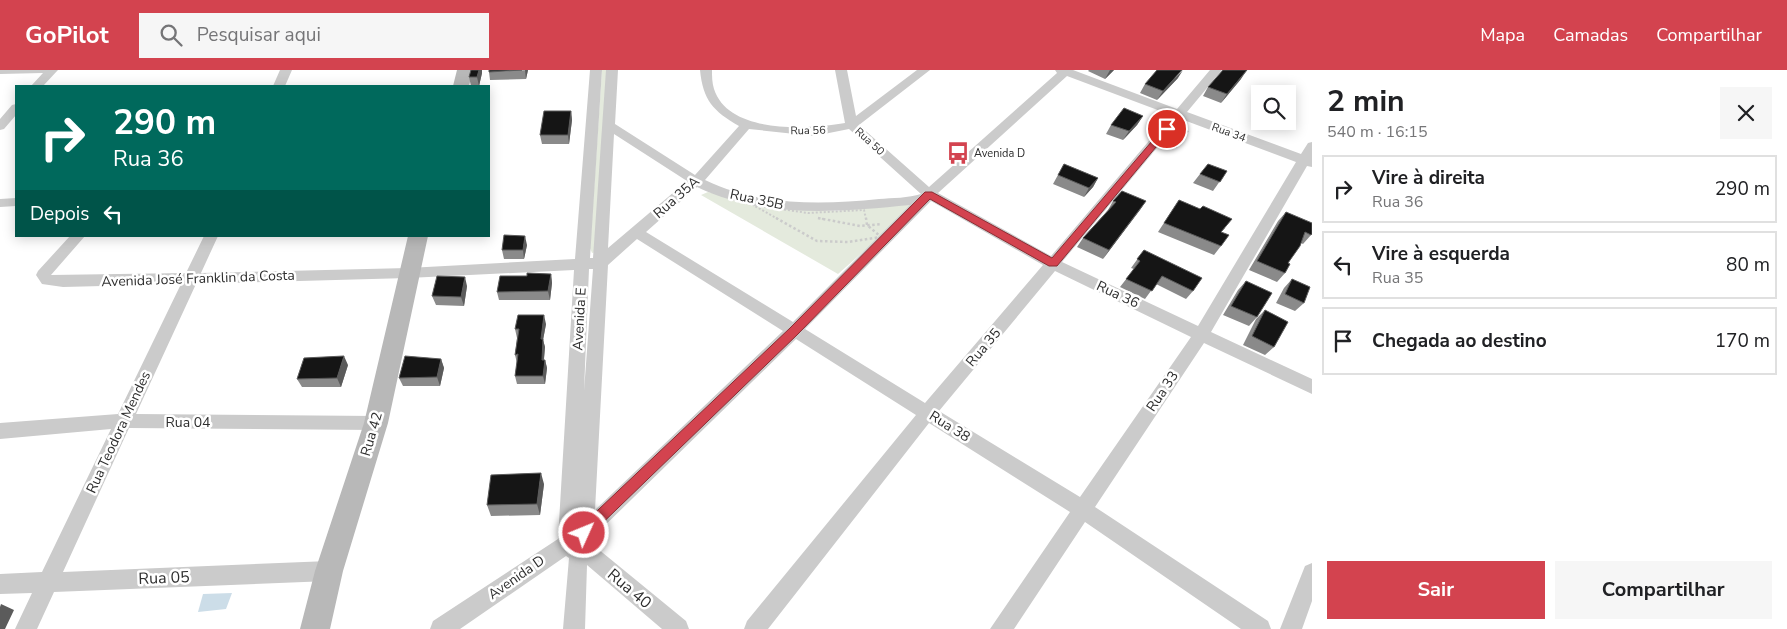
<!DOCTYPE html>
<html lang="pt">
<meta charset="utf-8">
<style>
:root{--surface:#fff;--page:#f6f6f6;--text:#202124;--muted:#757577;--line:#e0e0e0;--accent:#d3434f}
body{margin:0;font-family:"Nunito Sans",sans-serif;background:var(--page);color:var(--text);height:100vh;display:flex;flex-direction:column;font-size:19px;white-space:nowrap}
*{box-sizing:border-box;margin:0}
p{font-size:16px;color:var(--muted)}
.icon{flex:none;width:28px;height:28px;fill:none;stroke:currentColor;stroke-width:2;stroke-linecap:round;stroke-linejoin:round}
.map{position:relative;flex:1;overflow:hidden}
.panel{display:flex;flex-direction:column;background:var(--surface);width:475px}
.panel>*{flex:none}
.banner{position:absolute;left:15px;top:15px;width:475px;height:152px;border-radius:0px;box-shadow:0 2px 12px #0003;background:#00695c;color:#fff;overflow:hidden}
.tools{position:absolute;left:1251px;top:15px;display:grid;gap:10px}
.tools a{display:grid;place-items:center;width:45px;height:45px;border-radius:0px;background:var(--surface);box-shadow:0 2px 12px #0003;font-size:25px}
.pin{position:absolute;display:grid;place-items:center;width:42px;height:42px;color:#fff;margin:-21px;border:2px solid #fff;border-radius:50%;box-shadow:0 1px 5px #0007}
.me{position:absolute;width:55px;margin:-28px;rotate:46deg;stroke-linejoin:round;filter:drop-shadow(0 0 4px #0008)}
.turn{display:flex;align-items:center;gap:18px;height:105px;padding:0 15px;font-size:22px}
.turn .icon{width:65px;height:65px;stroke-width:2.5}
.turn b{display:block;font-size:35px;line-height:42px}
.then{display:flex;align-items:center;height:48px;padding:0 15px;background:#0003;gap:10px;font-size:19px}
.round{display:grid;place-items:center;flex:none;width:52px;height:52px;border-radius:0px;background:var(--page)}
.headline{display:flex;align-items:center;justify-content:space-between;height:85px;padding:0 15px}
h1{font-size:30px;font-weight:700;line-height:38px}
.action{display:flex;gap:10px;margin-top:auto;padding:10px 15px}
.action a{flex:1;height:58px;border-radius:0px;background:var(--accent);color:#fff;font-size:20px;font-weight:700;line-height:58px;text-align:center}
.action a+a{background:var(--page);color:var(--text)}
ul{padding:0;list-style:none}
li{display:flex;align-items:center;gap:15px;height:68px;margin:0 10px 8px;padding:0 5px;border:2px solid var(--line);border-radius:0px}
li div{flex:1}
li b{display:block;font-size:19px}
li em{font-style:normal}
header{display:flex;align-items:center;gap:30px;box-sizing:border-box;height:70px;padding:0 25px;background:var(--accent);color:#fff}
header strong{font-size:24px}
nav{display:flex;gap:28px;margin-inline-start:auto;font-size:18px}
.search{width:350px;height:45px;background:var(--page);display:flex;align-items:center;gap:12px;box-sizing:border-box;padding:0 18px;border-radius:0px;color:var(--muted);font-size:19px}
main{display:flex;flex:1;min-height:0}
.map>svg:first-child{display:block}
</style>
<header>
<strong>GoPilot</strong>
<div class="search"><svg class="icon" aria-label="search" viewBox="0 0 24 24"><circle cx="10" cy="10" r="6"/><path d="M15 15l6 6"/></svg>Pesquisar aqui</div>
<nav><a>Mapa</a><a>Camadas</a><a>Compartilhar</a></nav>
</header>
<main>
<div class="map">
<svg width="1312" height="559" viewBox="0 0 1312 559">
<rect width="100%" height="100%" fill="#fff"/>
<path fill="#e4eadd" d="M602,0H609L596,182L592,183L590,178Z
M708,122L777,139L837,141L906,132L911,134L913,138L838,204L701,125Z"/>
<path fill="#ccdde8" d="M232,523L226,539L198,542L203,524Z"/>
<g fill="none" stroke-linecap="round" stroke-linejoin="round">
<path stroke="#cbcbcb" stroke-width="2" stroke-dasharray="2 2" stroke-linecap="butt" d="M818,148L823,149
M778,149L753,135L808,143L864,140L866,149"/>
<path stroke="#cbcbcb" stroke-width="2.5" stroke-dasharray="2.5 2.5" stroke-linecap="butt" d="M776,148L817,171L848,172L881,167L867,155L866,148
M818,148L860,156L882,154"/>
<path fill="#cbcbcb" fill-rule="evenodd" d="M0,0H58L43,16H31L43,3L0,4Z
M280,0H292L285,16H273Z
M590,0H602L590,188H593L606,0H618L615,54L695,105L739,56C713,41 703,30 700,0H712C712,6 712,13 714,19C729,65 809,59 845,53L835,0H847L856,46L917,0H930L859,55L929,117L1057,3L1055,0H1073L1177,39L1210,0H1222L1187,42L1301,84L1308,73L1312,72V97L1307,96L1211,262L1312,309V324L1204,273L1095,437L1268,551L1271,559H1241L1085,452L1014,559H990L1070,442L929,353L768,559H744L747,551L916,345L796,269L593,467L592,474L686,551L689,559H662L587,495L585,559H563L569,488L566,486L460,559H430L433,551L558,469L574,200L408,208L196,214L136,344L376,346L382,348L385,353L382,358L376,360L129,358L63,502L329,491L336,494L339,501L336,508L329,511L54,522L37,559H15L32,523L0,524V504L42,502L111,359L0,369V353L118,344L181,214L63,217L42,214L36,205L38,201L70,166H85L51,205L186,203L204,166H218L201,203L408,198L575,189ZM1067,6L1171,45L1051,186L938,123ZM1181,49L1296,92L1198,256L1062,192ZM749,59L814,66L849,59L921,124C909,128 892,128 879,129C820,135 759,136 705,110ZM614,64L687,111L608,178ZM697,117C764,149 839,142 910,135L793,252L646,162ZM931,131L1043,195L925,333L805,259ZM637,169L783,261L595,440L608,195ZM589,199H593L584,321ZM1055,201L1191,267L1080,427L939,341Z
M16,34V45L4,59L0,60V49L12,35Z
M16,128V136L0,137V129Z
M1312,493V531L1302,559H1280L1305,496Z"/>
<path fill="#b8b8b8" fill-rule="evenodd" d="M457,0H473L469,16H453Z
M408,166H428L388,353L343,501L330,559H300L315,501L364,353Z"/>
</g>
<path fill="#8a8a8a" d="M471,0H482V3L479,16H471L469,7Z
M528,0L526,9L490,10L489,2Z
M1089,0H1114L1105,9L1088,1Z
M1178,8L1157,30L1140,23L1145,14Z
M1241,9L1221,33L1203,26L1208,17Z
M571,41L572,50L569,74H542L540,65Z
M1143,46L1137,55L1123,70L1106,64L1111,55Z
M1176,56L1183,70L1176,78L1163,73L1169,64Z
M1064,94L1098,108L1093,117L1084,127L1053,114Z
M1227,101L1213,121L1193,113L1200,104Z
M1179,130L1200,139L1225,158L1221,162V176L1214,185L1158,162Z
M1113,131H1146L1103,189L1077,177L1083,168L1108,140Z
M1286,142L1311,165L1303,174L1301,173L1288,193L1285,203L1277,212L1249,200L1278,151Z
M527,175L524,189H504L502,180Z
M1144,180L1193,221L1186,229L1156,214L1145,229L1120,217L1134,199L1131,198Z
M551,204L552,213L550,230H499L497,222L527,206Z
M1292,209L1304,233L1295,241L1276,233L1284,218Z
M1246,211L1257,247L1249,256L1223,245L1238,220Z
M467,216L464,236L436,235L432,226Z
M1265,240L1274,277L1265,285L1243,275L1256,249Z
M546,254L543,270L545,277L544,290H545L547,298L545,314H517L515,306L517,293L515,285L517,268L515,259Z
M441,289L444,298L440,316H403L399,308Z
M348,295L341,317H302L297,309Z
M544,414L540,445L491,446L487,435Z"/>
<path fill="#5b5b5b" d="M479,0H482V3L479,16L477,7Z
M525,0H528L526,9Z
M1110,0H1114L1105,9Z
M1183,0L1178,8L1157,30L1163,21Z
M1247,0L1241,9L1221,33L1227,24Z
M571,41L572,50L569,74L568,65Z
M1143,46L1137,55L1123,70L1129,61Z
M1098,108L1093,117L1084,127L1089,118Z
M1146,131L1140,140L1103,189L1109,180Z
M525,166L527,175L524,189L523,180Z
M551,204L552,213L550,230L548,221Z
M465,207L467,216L464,236L461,227Z
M544,245L546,254L543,270L545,277L543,298L542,290L541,269Z
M344,286L348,295L341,317L337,308Z
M441,289L444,298L440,316L437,307Z
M545,290L547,298L545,314L543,306Z
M541,403L544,414L540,445L537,434Z
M1,534L14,540L5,559H0V537Z"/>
<path fill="#151515" stroke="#5b5b5b" d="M471,0H479L477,7H469Z
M489,0H522L489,2Z
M1157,0H1182L1163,21L1145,14Z
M1223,0H1247L1227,24L1208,17Z
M1124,38L1143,46L1129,61L1111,55Z
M544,41H571L568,65H540Z
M1176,56L1188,61L1182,69L1169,64Z
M1064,94L1098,108L1089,118L1058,105Z
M1208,94L1227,101L1220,112L1200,104Z
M1122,121L1146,131L1109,180L1083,168L1116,132L1113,131Z
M1179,130L1200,139L1203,136L1232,149L1221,162L1229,165L1221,176L1164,153Z
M1286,142L1312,153V164L1311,165L1305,162L1300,176L1288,193L1290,194L1285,203L1257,191Z
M504,165L525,166L523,180H502Z
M1144,180L1202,208L1193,221L1162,206L1152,221L1126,209L1140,191L1137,189Z
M527,203L551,204L548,221L497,222L500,206H527Z
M437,206L465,207L461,227L432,226Z
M1292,209L1310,217L1304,233L1285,224Z
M1246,211L1272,223L1257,247L1231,236Z
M1265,240L1288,252L1274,277L1252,266Z
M518,245H544L541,269H543L542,290H545L543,306H515L518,284L515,285L519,259H515Z
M344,286L337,308L297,309L304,288Z
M405,286L441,289L437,307L399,308Z
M541,403L537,434L487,435L491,405Z"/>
<path fill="#d3434f" stroke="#892c33" d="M1164,57L1171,59L1057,196H1049L930,129L798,264L588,467L584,469L579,467L577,463L579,458L790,258L925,122H932L1052,188Z"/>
<defs>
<symbol id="bus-bare" viewBox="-9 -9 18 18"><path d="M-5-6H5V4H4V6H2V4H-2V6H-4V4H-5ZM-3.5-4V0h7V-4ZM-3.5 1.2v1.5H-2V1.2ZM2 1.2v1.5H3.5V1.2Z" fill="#d3434f" stroke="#fff" stroke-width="2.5" paint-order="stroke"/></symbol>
</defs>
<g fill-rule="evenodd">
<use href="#bus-bare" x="942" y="67" width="32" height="32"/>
</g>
<g text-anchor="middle" stroke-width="5" stroke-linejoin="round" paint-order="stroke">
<g font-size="11" fill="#2e2e2e" stroke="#fff">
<text transform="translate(808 60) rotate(-1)" y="4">Rua 56</text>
<text transform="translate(1229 62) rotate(20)" y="4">Rua 34</text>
<text transform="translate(870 71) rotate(42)" y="4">Rua 50</text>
</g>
<g font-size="11" fill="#2e2e2e" stroke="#fff" text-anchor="start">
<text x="974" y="87">Avenida D</text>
</g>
<g font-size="14" fill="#2e2e2e" stroke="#fff">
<text transform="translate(676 127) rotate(-41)" y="5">Rua 35A</text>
<text transform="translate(757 129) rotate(12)" y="5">Rua 35B</text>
<text transform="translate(198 208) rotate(-2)" y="5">Avenida José Franklin da Costa</text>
<text transform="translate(1118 224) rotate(25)" y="5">Rua 36</text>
<text transform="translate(579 249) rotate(-87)" y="5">Avenida E</text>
<text transform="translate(983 277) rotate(-50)" y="5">Rua 35</text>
<text transform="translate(1162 321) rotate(-56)" y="5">Rua 33</text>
<text x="188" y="357">Rua 04</text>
<text transform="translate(950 356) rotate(32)" y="5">Rua 38</text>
<text transform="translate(118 362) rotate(-65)" y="5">Rua Teodora Mendes</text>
<text transform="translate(371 364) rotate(-74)" y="5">Rua 42</text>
<text transform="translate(516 507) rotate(-35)" y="5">Avenida D</text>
</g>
<g font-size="16" fill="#2e2e2e" stroke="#fff">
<text transform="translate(164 507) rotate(-2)" y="6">Rua 05</text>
<text transform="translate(630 518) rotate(40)" y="6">Rua 40</text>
</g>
</g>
</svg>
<div class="tools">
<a><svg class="icon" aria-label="search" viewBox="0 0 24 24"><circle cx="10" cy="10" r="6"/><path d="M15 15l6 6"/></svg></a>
</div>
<div class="pin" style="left:1167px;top:59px;background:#d93025"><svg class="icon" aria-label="arrive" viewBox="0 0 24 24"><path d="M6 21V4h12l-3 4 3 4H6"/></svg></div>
<svg class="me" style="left:584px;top:463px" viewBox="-20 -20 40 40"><circle r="17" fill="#d3434f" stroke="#fff" stroke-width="3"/><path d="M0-11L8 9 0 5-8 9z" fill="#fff"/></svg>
<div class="banner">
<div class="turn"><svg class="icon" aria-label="right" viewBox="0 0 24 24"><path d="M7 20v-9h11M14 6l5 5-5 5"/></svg><div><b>290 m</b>Rua 36</div></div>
<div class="then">Depois<svg class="icon" aria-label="left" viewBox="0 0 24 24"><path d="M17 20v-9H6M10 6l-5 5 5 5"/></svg></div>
</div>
</div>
<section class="panel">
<div class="headline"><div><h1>2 min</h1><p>540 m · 16:15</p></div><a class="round"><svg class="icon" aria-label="close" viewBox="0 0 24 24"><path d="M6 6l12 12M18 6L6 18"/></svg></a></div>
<ul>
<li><svg class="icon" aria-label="right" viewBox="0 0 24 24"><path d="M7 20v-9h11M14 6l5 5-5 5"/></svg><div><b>Vire à direita</b><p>Rua 36</p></div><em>290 m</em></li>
<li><svg class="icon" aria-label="left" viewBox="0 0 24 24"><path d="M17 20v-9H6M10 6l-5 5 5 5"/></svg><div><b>Vire à esquerda</b><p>Rua 35</p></div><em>80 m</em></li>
<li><svg class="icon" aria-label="arrive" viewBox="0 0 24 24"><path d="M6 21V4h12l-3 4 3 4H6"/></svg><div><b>Chegada ao destino</b></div><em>170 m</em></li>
</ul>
<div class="action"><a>Sair</a><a>Compartilhar</a></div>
</section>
</main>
